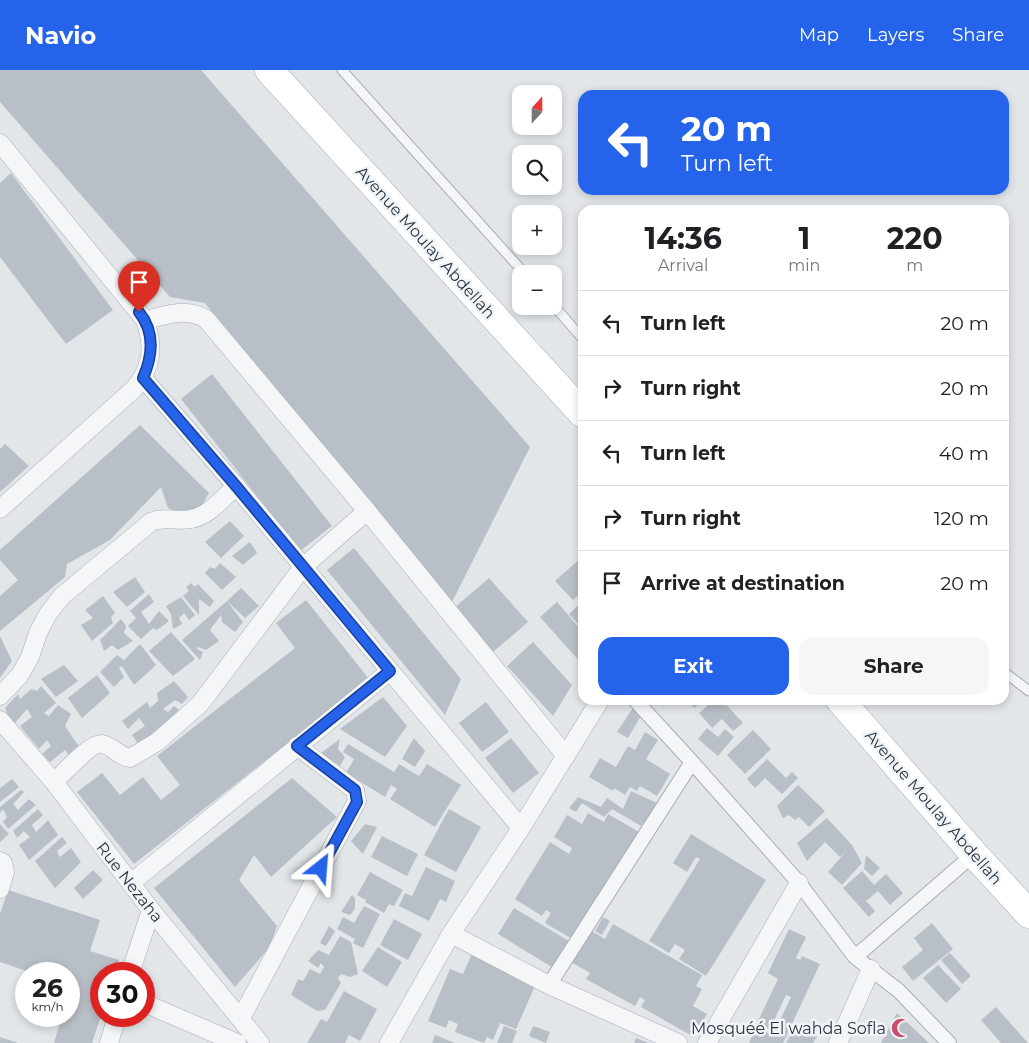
<!DOCTYPE html>
<meta charset="utf-8">
<style>
:root{--surface:#fff;--page:#f6f6f6;--text:#202124;--muted:#757577;--line:#e0e0e0;--accent:#2563eb}
body{margin:0;font-family:Montserrat,sans-serif;background:var(--page);color:var(--text);height:100vh;display:flex;flex-direction:column;font-size:19px;white-space:nowrap}
*{box-sizing:border-box;margin:0}
p{font-size:16px;color:var(--muted)}
.icon{flex:none;width:28px;height:28px;fill:none;stroke:currentColor;stroke-width:2;stroke-linecap:round;stroke-linejoin:round}
.map{position:relative;flex:1;overflow:hidden}
.details{position:absolute;left:578px;top:135px;width:431px;height:500px;display:flex;flex-direction:column;background:var(--surface);border-radius:15px;box-shadow:0 2px 8px #0003}
.details>*{flex:none}
.top-card{position:absolute;left:578px;top:20px;width:431px;height:105px;border-radius:15px;box-shadow:0 2px 8px #0003;background:#2563eb;color:#fff;overflow:hidden}
.needle{width:32px;rotate:21deg}
.fabs{position:absolute;left:512px;top:15px;display:grid;gap:10px}
.fabs a{display:grid;place-items:center;width:50px;height:50px;border-radius:10px;background:var(--surface);box-shadow:0 2px 8px #0003;font-size:25px}
.speed{position:absolute;left:15px;top:892px;display:flex;gap:10px;font-size:25px;font-weight:700;text-align:center}
.speed>*{display:grid;place-content:center;width:65px;height:65px;border-radius:50%;background:var(--surface);box-shadow:0 2px 8px #0003;line-height:1}
.speed small{font-size:12px;font-weight:400}
.speed .limit{border:8px solid #d22;background:#fff;color:#111}
.pin{position:absolute;display:grid;place-items:center;width:42px;height:42px;color:#fff;margin:-51px -21px;border-radius:50% 50% 50% 0;rotate:-45deg;box-shadow:0 0 5px #0007}
.pin .icon{rotate:45deg}
.me{position:absolute;width:55px;margin:-28px;rotate:28deg;stroke-linejoin:round;filter:drop-shadow(0 0 4px #0008)}
.turn{display:flex;align-items:center;gap:18px;height:105px;padding:0 20px;font-size:22px}
.turn .icon{width:65px;height:65px;stroke-width:2.5}
.turn b{display:block;font-size:35px;line-height:42px}
.eta{display:flex;justify-content:space-evenly;align-items:center;height:85px;text-align:center}
.eta b{font-size:30px;font-weight:700;line-height:35px}
.action{display:flex;gap:10px;margin-top:auto;padding:10px 20px}
.action a{flex:1;height:58px;border-radius:15px;background:var(--accent);color:#fff;font-size:20px;font-weight:700;line-height:58px;text-align:center}
.action a+a{background:var(--page);color:var(--text)}
ul{padding:0;list-style:none}
li{display:flex;align-items:center;gap:15px;height:65px;padding:0 20px;border-top:1px solid var(--line)}
li div{flex:1}
li b{display:block;font-size:19px}
li em{font-style:normal}
header{display:flex;align-items:center;gap:30px;box-sizing:border-box;height:70px;padding:0 25px;background:var(--accent);color:#fff}
header strong{font-size:24px}
nav{display:flex;gap:28px;margin-inline-start:auto;font-size:18px}
.map>svg:first-child{display:block}
</style>
<header>
<strong>Navio</strong>
<nav><a>Map</a><a>Layers</a><a>Share</a></nav>
</header>
<div class="map">
<svg width="1029" height="973" viewBox="0 0 1029 973">
<rect width="100%" height="100%" fill="#e2e6e9"/>
<path fill="#b9bfc6" d="M0,0H201L530,377L451,534L205,233L170,227L0,32Z
M11,103L113,240L66,274L0,187V113Z
M212,304L332,456L300,481L181,329Z
M140,355L209,423L199,440L181,444L168,438L161,417L110,470L67,494L65,507L0,561V526L18,510L0,490V480Z
M5,374L29,396L0,422V379Z
M230,451L244,466L221,488L205,472Z
M250,472L257,483L243,495L232,486Z
M354,478L461,609L445,645L327,500Z
M582,487V522L573,530L555,511Z
M220,493L236,507L222,520L205,503L210,497L215,499Z
M135,507L145,522L127,537L113,522Z
M489,508L528,552L493,582L454,538Z
M191,513L195,517L198,514L214,531L210,537L199,529V545L183,526L189,521L186,517Z
M241,518L259,536L245,548L227,531Z
M149,524L154,532L141,542L149,554L159,541L169,551L157,560L153,558L141,569L128,556L136,548L130,541Z
M103,526L115,543L111,547L113,553L92,571L81,555L93,548L85,540Z
M181,527L195,545L189,550L184,543L179,548L182,554L173,559L171,544L166,536Z
M306,530L369,609L134,794L77,722L102,703L120,725L143,707L161,730L180,715L157,686L295,578L276,553Z
M227,531L243,552L235,562L222,552L221,545L210,560L219,571L206,580L198,577L197,579L203,582L200,590L182,570Z
M557,532L582,561V594L540,547Z
M582,532V558L569,544Z
M121,549L126,556L124,563L133,571L118,580L112,575L104,581L100,570Z
M171,562L195,589L173,606L149,581Z
M0,566L12,591L0,608Z
M533,572L572,615L553,646L507,596Z
M140,574L156,595L134,615L122,596L119,598L124,607L114,617L100,602L117,585L124,590Z
M64,595L78,611L56,627L41,609Z
M97,605L110,623L82,648L68,628Z
M174,611L188,627L182,634L175,630L163,639L168,642L174,636L181,642L138,674L132,665L145,656L139,648L128,659L122,651L147,632L150,638L158,631L157,623Z
M41,616L56,633L44,643L49,646L58,635L71,644L65,656L80,678L69,685L65,680L50,692L42,684L51,676L47,670L39,679L20,656L32,647L27,639L14,654L10,651L5,638L18,624L20,629L31,619L37,621Z
M383,627L407,656L385,687L340,659Z
M688,630H704L694,638Z
M714,630H722L743,653L733,661L722,649L712,658L699,643Z
M486,632L509,662L482,682L459,653Z
M633,638L642,644L628,668L617,662Z
M707,658L718,667L725,659L734,667L718,686L698,669Z
M753,660L771,679L745,704L727,685Z
M645,662L658,670L646,689L670,704L657,726L640,716L637,721L630,717L625,725L614,718L613,721L589,707L600,688L616,697L628,676L635,680Z
M414,668L425,681L415,697L402,689Z
M511,668L539,703L513,723L485,688Z
M340,669L338,679L345,687L340,696L321,683Z
M348,674L394,702L399,694L419,706L427,694L461,715L435,757L390,729L397,719L391,715L385,727L346,703L354,689L343,682Z
M767,689L786,708L792,702L798,708L782,724L765,708L755,718L747,709Z
M292,708L337,747L271,807L254,785L239,810L277,856L269,878L235,917L154,818Z
M12,709L19,717L0,732V718Z
M798,715L825,741L809,757L799,747L795,750L789,745L783,748L777,736Z
M21,720L24,722L13,734L18,740L29,729L36,735L8,759L3,752L7,747L3,739L0,743V737Z
M631,721L659,734L641,756L612,739L604,747L582,733L576,742L569,738L578,727L601,737L607,728L623,739Z
M38,739L43,745L32,755L36,762L48,750L58,765L29,790L19,775L30,767L24,761L17,768L13,761Z
M449,739L481,757L456,802L424,785Z
M588,743L604,752L608,744L639,762L574,870L545,853L551,843L546,840L542,846L515,829L550,772L569,784L572,778L554,767L567,745L582,754Z
M827,748L852,775L862,793L842,815L828,802L848,779L840,787L825,772L807,791L797,773Z
M0,754L9,764L0,772Z
M365,754L377,757L363,784L351,771Z
M691,764L766,810L706,906L679,889L685,880L675,874L669,883L649,871L700,789L696,787L687,802L673,793Z
M382,766L418,784L407,806L371,787Z
M62,767L67,773L57,781L60,787L71,778L81,792L55,818L35,791Z
M866,785L880,798L872,806L864,799Z
M426,797L455,811L446,832L440,829L429,851L399,836L405,823L412,826Z
M93,800L103,810L83,829L74,818Z
M862,801L874,815L886,804L903,823L890,835L878,821L866,831L875,841L869,847L843,818Z
M370,802L403,820L394,836L389,834L384,843L365,832L366,830L357,825Z
M8,820L100,850L90,881L119,890L115,904H101V946L92,973H54L62,946H69V926L72,916L69,915V904H35L0,892V844Z
M352,825L355,828V839L350,845L341,842Z
M364,836L380,844L363,878L353,873L355,869L337,859L343,847L354,853Z
M514,838L572,873L555,899L498,864Z
M603,847L610,851L602,865L595,861Z
M394,849L422,864L408,890L380,875Z
M932,853L953,879L913,911L902,897L923,880L914,868Z
M613,854L702,905L696,916L702,919L693,936L707,944L694,967L641,937L645,930L640,927L635,936L586,909L590,903L571,892L590,860L605,869Z
M329,856L335,861L326,876L320,873Z
M789,859L806,867L796,888L800,890L802,886L820,894L783,973H749L756,957L773,965L791,927L786,925L770,959L757,953L778,909L768,903Z
M340,866L351,872L358,904L350,907L341,904L338,908L341,913L325,940L317,941L291,925L298,909L303,911L310,899L320,904L324,897L321,893L318,898L308,891L318,880L329,885Z
M378,877L402,892L387,917L362,901Z
M472,883L535,916L516,959L500,953L493,970L487,967L484,973L455,962L458,954L449,950L446,958L428,951L450,899L463,904Z
M950,883L971,906L962,914L941,890Z
M938,895L961,919L946,933L923,908Z
M344,921L377,939L360,971L349,965L345,973H307L321,949L327,952Z
M996,937L1028,973H1001L981,950Z
M897,943L929,973H881Z
M797,954L817,966L813,973H786Z
M504,956L517,961L512,973H497Z
M533,956L550,962L546,973L529,966Z
M435,965L455,973H432Z
M0,967L18,973H0Z
M636,968L649,973H634Z"/>
<g fill="none" stroke-linecap="round" stroke-linejoin="round">
<defs>
<path id="service" d="M342,0L525,204
M554,236L582,268
M1004,602L1029,621"/>
<path id="pedestrian" d="M635,630L692,692L799,813L855,887L899,921L949,973
M855,887L974,784
M549,915L692,692"/>
<path id="minor" d="M0,73L145,250C154,277 153,295 135,318L0,439
M145,250C168,245 185,237 206,249L367,441L566,686
M143,308L236,416L521,758
M0,626L20,605L30,587L38,563L48,544L62,526L151,452C165,446 177,452 191,449C209,446 223,428 236,416
M0,650L54,712L151,840L260,973
M54,712C63,704 91,672 102,674C113,676 119,687 130,688L157,672L200,634L303,497L367,441
M0,791L3,793L5,802L0,819
M131,813L390,601
M451,864L549,915L678,973
M130,904L151,840
M144,933L237,973
M241,948L357,731L355,720L297,676
M109,973L117,946
M389,973L451,864L521,758L600,630
M707,973L799,813
M838,973L871,899"/>
<path id="primary" d="M269,0L582,343
M840,630L974,784L1029,844"/>
</defs>
<use href="#service" stroke="#a7adb3" stroke-width="11"/>
<use href="#pedestrian" stroke="#a7adb3" stroke-width="16"/>
<use href="#minor" stroke="#a7adb3" stroke-width="19"/>
<use href="#primary" stroke="#a2abb4" stroke-width="29"/>
<use href="#service" stroke="#f4f6f8" stroke-width="9"/>
<use href="#pedestrian" stroke="#f4f6f8" stroke-width="14"/>
<use href="#minor" stroke="#f4f6f8" stroke-width="18"/>
<use href="#primary" stroke="#fff" stroke-width="28"/>
</g>
<g fill="none" stroke-linecap="round" stroke-linejoin="round">
<defs>
<path id="route" d="M139,242C155,262 153,285 143,308L236,416L390,601L297,676L355,720L357,732L321,798"/>
</defs>
<use href="#route" stroke="#184099" stroke-width="12"/>
<use href="#route" stroke="#2563eb" stroke-width="9"/>
</g>
<defs>
<symbol id="mosque-bare" viewBox="-9 -9 18 18"><path d="M3.5-4.9A6 6 0 1 0 3.5 4.9A5 5 0 1 1 3.5-4.9Z" fill="#c74e6e" stroke="#f1f4f7" stroke-width="2.5" paint-order="stroke"/></symbol>
</defs>
<g fill-rule="evenodd">
<use href="#mosque-bare" x="887" y="944" width="28" height="28"/>
</g>
<g text-anchor="middle" stroke-width="5" stroke-linejoin="round" paint-order="stroke">
<g font-size="16" fill="#2b3540" stroke="#f1f4f7">
<text transform="translate(426 172) rotate(48)" y="6">Avenue Moulay Abdellah</text>
<text transform="translate(934 737) rotate(49)" y="6">Avenue Moulay Abdellah</text>
<text transform="translate(130 812) rotate(52)" y="6">Rue Nezaha</text>
</g>
<g font-size="16" fill="#2b3540" stroke="#f1f4f7" text-anchor="end">
<text x="886" y="964">Mosquéé El wahda Sofla</text>
</g>
</g>
</svg>
<div class="fabs">
<a><svg class="needle" viewBox="-14 -14 28 28"><path d="M0-13l5 13h-10z" fill="#e53935"/><path d="M0 13l5-13h-10z" fill="#757577"/></svg></a>
<a><svg class="icon" aria-label="search" viewBox="0 0 24 24"><circle cx="10" cy="10" r="6"/><path d="M15 15l6 6"/></svg></a>
<a>+</a>
<a>−</a>
</div>
<div class="speed"><div>26<small>km/h</small></div><div class="limit">30</div></div>
<div class="pin" style="left:139px;top:242px;background:#d93025"><svg class="icon" aria-label="arrive" viewBox="0 0 24 24"><path d="M6 21V4h12l-3 4 3 4H6"/></svg></div>
<svg class="me" style="left:321px;top:798px" viewBox="-20 -20 40 40"><path d="M0-17L14 15 0 8-14 15z" fill="#2563eb" stroke="#fff" stroke-width="4"/></svg>
<div class="top-card">
<div class="turn"><svg class="icon" aria-label="left" viewBox="0 0 24 24"><path d="M17 20v-9H6M10 6l-5 5 5 5"/></svg><div><b>20 m</b>Turn left</div></div>
</div>
<section class="details">
<div class="eta">
<div><b>14:36</b><p>Arrival</p></div>
<div><b>1</b><p>min</p></div>
<div><b>220</b><p>m</p></div>
</div>
<ul>
<li><svg class="icon" aria-label="left" viewBox="0 0 24 24"><path d="M17 20v-9H6M10 6l-5 5 5 5"/></svg><div><b>Turn left</b></div><em>20 m</em></li>
<li><svg class="icon" aria-label="right" viewBox="0 0 24 24"><path d="M7 20v-9h11M14 6l5 5-5 5"/></svg><div><b>Turn right</b></div><em>20 m</em></li>
<li><svg class="icon" aria-label="left" viewBox="0 0 24 24"><path d="M17 20v-9H6M10 6l-5 5 5 5"/></svg><div><b>Turn left</b></div><em>40 m</em></li>
<li><svg class="icon" aria-label="right" viewBox="0 0 24 24"><path d="M7 20v-9h11M14 6l5 5-5 5"/></svg><div><b>Turn right</b></div><em>120 m</em></li>
<li><svg class="icon" aria-label="arrive" viewBox="0 0 24 24"><path d="M6 21V4h12l-3 4 3 4H6"/></svg><div><b>Arrive at destination</b></div><em>20 m</em></li>
</ul>
<div class="action"><a>Exit</a><a>Share</a></div>
</section>
</div>
